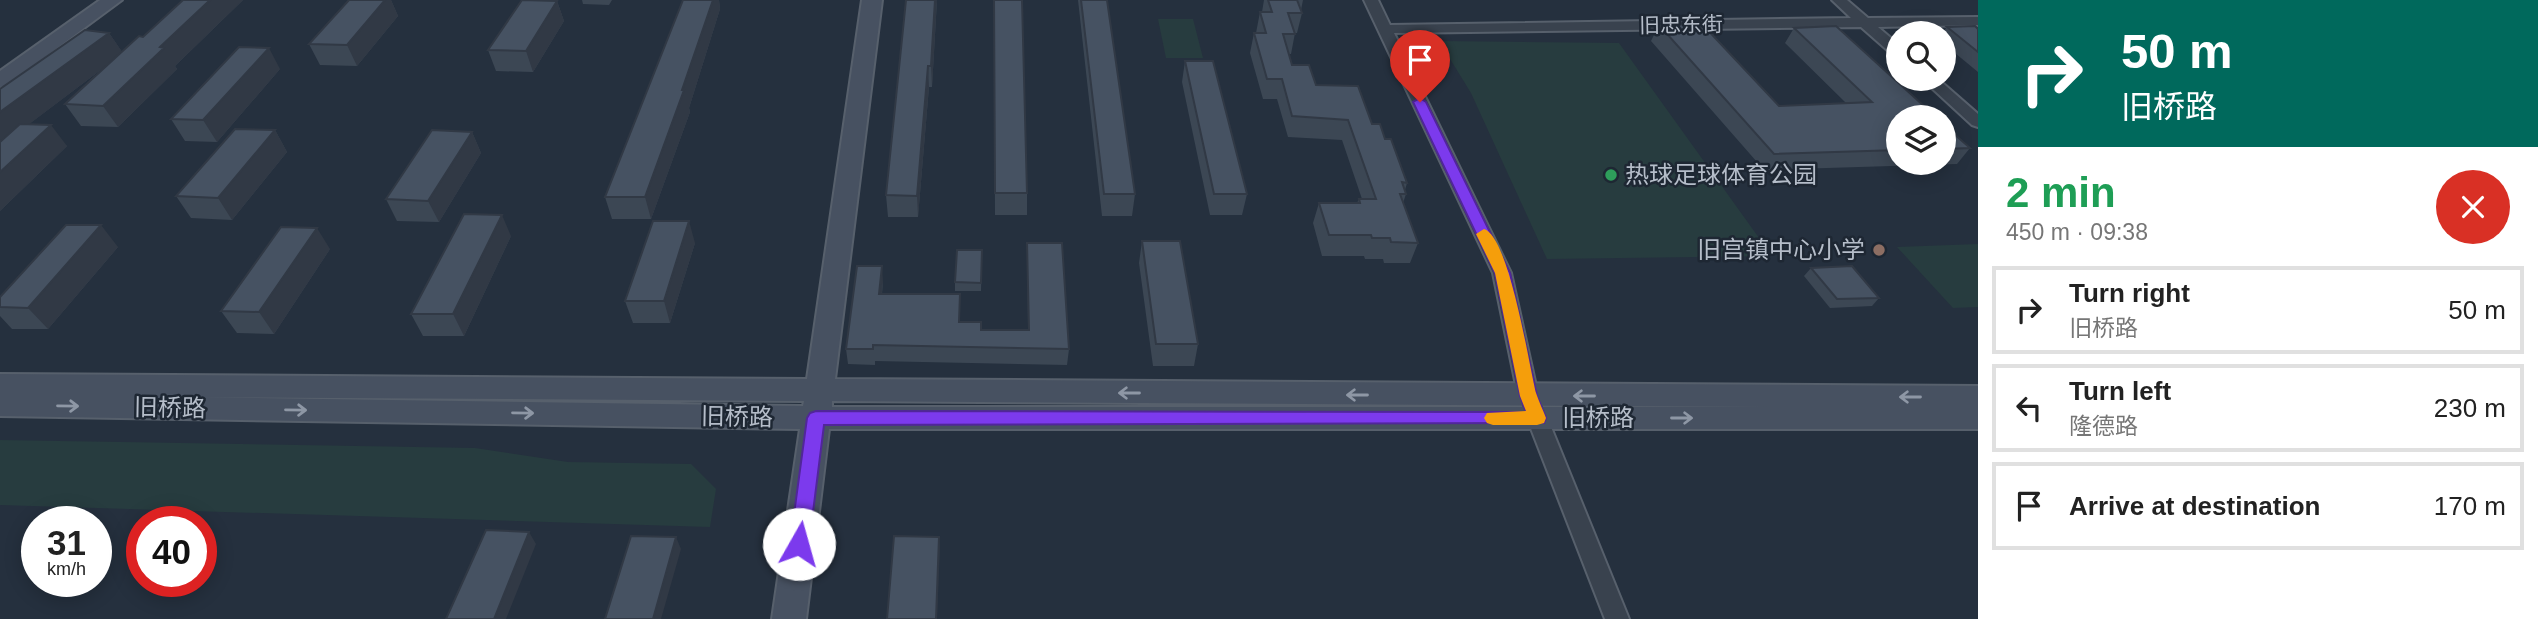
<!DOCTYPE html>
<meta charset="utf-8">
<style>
:root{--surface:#fff;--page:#f2f2f2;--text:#222;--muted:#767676;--line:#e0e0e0}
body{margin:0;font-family:Arial,"Noto Sans SC",sans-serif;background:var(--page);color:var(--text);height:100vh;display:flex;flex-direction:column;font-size:26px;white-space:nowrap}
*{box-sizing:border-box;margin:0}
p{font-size:23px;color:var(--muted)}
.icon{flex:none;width:38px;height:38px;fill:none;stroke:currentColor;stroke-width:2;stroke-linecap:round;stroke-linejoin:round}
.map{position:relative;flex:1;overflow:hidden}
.details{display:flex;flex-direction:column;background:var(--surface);width:560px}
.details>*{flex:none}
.top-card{background:#00695c;color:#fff;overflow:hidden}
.fabs{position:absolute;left:1886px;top:21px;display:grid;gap:14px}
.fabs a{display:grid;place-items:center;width:70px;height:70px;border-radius:50%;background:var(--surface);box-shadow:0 4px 18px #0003;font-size:35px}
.speed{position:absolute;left:21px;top:506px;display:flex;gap:14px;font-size:35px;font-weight:700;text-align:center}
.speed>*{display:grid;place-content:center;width:91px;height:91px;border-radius:50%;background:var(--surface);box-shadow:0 4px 18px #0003;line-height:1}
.speed small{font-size:18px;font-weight:400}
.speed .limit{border:10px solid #d22;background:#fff;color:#111}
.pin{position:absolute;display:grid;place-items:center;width:60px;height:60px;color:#fff;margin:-72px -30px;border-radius:50% 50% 50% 0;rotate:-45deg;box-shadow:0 0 7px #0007}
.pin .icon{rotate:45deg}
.me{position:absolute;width:77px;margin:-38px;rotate:7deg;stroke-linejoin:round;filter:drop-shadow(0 0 5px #0008)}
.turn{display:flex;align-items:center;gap:24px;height:147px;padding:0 28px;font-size:32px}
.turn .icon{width:91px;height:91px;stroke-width:2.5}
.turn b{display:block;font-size:49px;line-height:60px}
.round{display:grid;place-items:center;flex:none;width:74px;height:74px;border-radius:37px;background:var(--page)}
.headline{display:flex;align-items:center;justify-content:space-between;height:119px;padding:0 28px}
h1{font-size:42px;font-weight:700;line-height:52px;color:#1e9e55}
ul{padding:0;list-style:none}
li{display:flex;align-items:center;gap:21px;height:88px;margin:0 14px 10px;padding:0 14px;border:4px solid var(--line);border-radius:0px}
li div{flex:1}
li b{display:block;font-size:26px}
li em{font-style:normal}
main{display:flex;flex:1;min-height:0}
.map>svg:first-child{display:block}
</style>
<main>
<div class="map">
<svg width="1978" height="619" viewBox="0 0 1978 619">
<rect width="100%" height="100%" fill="#25303e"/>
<path fill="#273c3f" d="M1158,19H1193L1203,58H1166Z
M1439,41L1619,43L1772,256L1547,259L1471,93Z
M1978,244V307L1953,308L1897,247Z
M0,440L475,448L568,462L691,464L716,489L710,527L0,505Z"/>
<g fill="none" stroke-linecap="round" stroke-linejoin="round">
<defs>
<path id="street" d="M1364,0H1378L1390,25L1851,18L1832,0H1847L1868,18L1978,17V25L1878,27L1899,45V57L1894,56L1861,27L1394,33L1511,273L1538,395L1629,619H1605L1518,395L1493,273Z
M1922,79H1938L1978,114V127L1972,125Z"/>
<path id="secondary" d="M100,0H122L7,85L0,87V71Z
M862,0H882L835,379L1978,386V429H829L806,619H772L800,429L0,416V374L807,379ZM194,397L804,401L803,406ZM832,401L1769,407H832Z"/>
</defs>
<use href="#street" stroke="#57606c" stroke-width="4"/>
<use href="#secondary" stroke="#57606c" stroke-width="4"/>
<use href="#street" fill="#39424e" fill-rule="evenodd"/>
<use href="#secondary" fill="#475161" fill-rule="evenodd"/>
</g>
<path fill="#3c4754" d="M183,0H243L175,66L177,69L118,127L81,126L65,104L110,63L29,124L67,146L0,211V89L109,33L122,52L143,37Z
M349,0H391L398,16L357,66L320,65L309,44Z
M582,0H612L609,5L583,4Z
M683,0H719L720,9L689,108L690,112L651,219H612L605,197Z
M937,0L932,87H929L918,217H888L886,195Z
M994,0L1027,193V215H995Z
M1078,0H1107L1135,194L1132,216H1102Z
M1264,0H1303L1301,10L1302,13L1297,33H1295L1291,54H1289L1292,65L1316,85L1372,124L1385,139L1407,183L1405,190L1406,194L1403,203L1418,243L1410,263H1384L1383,259H1365L1364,256H1322L1313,223L1319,203H1357L1359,199H1362L1342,140L1288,137L1277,99H1263L1250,53L1254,33H1256L1260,12H1262Z
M557,1L564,21L533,72L496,71L488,50Z
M1659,25L1779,106L1846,103L1785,43L1794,28L1899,117V163H1944V125L1970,148L1957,164L1764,170L1651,41Z
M1947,27L1978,29V72L1944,44V33H1942Z
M1185,61L1247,194L1242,215H1210L1182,82Z
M280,69L217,142L185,141L171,119Z
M275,130L287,152L232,220L191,218L176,196Z
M472,132L481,153L439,222L397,221L386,199Z
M511,236L464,336H423L411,314Z
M1142,241L1198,344L1194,366H1153L1139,263Z
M695,243L670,323H633L625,301Z
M1027,243L1069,349L1067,365L875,361V365L848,364L846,349L883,282L882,294L960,310V322L981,330H1028Z
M118,247L48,329H12L0,316V297Z
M330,249L274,334L237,333L221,311Z
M982,250L981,291H955V282Z
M1811,268L1879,298L1872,306L1830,308L1804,276Z"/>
<path fill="#313945" d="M210,0H243L175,66L177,69L118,127L103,106L160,47Z
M385,0H391L398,16L357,66L347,45Z
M713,0H719L720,9L689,108L690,112L651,219L645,197Z
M935,0H937L932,87L931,66Z
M557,1L564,21L533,72L526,51Z
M109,33L123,53L3,144L0,140V112Z
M269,48L280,69L217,142L203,120Z
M928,66L929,87L918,217L917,196Z
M51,125L67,146L0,211V172Z
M275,130L287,152L232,220L218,198Z
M472,132L481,153L439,222L428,201Z
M502,215L511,236L464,336L453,314Z
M689,221L695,243L670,323L664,301Z
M101,225L118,247L48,329L28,308Z
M317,228L330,249L274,334L259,312Z
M882,266L883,282L880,310L879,294Z
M529,532L536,544L506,619H494Z
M676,537L681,549L661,619H653Z
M939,537L940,548L937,619H936Z"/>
<path fill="#465262" stroke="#313945" stroke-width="2" d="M183,0H210L160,47L164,48L103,106L65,104L139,36L143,37Z
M349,0H385L347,45L309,44Z
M522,0L557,1L526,51L488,50Z
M683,0H713L682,90H684L645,197H605Z
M906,0H935L931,66H928L917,196L886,195Z
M994,0H1022L1027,193H995Z
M1081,0H1107L1135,194H1104Z
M1268,0H1297L1302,13H1288L1295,34H1283L1292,65H1309L1316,85L1358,86L1372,124H1380L1385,139H1391L1407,183L1402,182L1406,194H1400L1418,243L1391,242L1390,238H1372L1371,235H1329L1319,203H1360L1359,199H1376L1348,120L1292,116L1282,79H1267L1254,33H1266L1260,12H1272Z
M1702,24L1779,106L1872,102L1794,28L1836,26L1936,117H1899V150L1774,154L1659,25Z
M1975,26L1978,29V52L1947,27Z
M85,30L109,33L0,112V89Z
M239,47L269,48L203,120L171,119Z
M1185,61H1213L1247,194H1214Z
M20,124L51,125L0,172V142Z
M1944,125L1970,148L1944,149Z
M235,129L275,130L218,198L176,196Z
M432,130L472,132L428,201L386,199Z
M464,214L502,215L453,314H411Z
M653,221H689L664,301H625Z
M66,225H101L28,308L0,307V297Z
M281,227L317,228L259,312L221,311Z
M1142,241H1180L1198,344H1156Z
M1027,243H1062L1069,349L873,345V349H846L857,266H882L879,294H960L959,322H981V330H1029Z
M957,250H982L981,283L955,282Z
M1852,266L1879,298L1837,299L1811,268Z
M486,530L529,532L494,619H446Z
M631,536L676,537L653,619H605Z
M894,536L939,537L936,619H887Z"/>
<defs><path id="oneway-shaft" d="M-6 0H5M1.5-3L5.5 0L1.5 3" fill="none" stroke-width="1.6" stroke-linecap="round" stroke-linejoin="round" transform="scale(1.75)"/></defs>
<g stroke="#8e97a5">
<use href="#oneway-shaft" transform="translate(1129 393) rotate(-180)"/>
<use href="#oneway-shaft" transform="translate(1357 395) rotate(-180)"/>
<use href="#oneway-shaft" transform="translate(1584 396) rotate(-180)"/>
<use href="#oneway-shaft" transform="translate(1910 397) rotate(-180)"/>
<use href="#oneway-shaft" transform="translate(68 406) rotate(1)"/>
<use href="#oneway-shaft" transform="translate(296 410) rotate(1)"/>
<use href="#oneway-shaft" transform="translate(523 413) rotate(1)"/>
<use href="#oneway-shaft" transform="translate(1682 418)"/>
</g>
<path fill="#7c3aed" stroke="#51269a" stroke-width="2" d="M1420,98L1426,102L1510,273L1537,396L1546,418L1544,423L824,425L809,544L806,549L799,552L792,549L790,544L807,418L810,413L816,411L1526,412L1520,396L1495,273L1413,102Z"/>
<path fill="#f59e0b" d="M1484,229C1509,236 1529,365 1536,393C1539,402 1543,410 1546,418L1544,423L1537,425H1493L1487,423L1484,418L1487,413L1526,411L1520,396L1495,273L1476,234Z"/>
<circle fill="#2e9e5b" stroke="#1e2733" stroke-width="2.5" cx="1611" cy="175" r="7"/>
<circle fill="#8d6e63" stroke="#1e2733" stroke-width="2.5" cx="1879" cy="250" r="7"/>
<g text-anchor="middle" stroke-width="5" stroke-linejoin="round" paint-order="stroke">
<g font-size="21" fill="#b5bdc9" stroke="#1e2733">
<text transform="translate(1681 25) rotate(-1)" y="7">旧忠东街</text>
</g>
<g font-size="24" fill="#b5bdc9" stroke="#1e2733" text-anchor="start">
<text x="1625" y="183">热球足球体育公园</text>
<text x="1865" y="258" text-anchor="end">旧宫镇中心小学</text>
</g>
<g font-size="24" fill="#b5bdc9" stroke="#1e2733">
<text transform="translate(170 408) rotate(1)" y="8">旧桥路</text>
<text transform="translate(737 417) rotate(1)" y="8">旧桥路</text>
<text x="1598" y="426">旧桥路</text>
</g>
</g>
</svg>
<div class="fabs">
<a><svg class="icon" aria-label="search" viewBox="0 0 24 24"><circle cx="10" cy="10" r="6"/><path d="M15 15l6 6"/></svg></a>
<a><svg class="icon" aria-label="layers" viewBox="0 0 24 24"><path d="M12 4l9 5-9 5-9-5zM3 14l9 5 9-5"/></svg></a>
</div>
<div class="speed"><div>31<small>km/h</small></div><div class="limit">40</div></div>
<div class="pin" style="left:1420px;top:102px;background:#d93025"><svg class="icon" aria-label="arrive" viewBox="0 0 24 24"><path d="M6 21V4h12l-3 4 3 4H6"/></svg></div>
<svg class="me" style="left:799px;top:544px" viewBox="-20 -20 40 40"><circle r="19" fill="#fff"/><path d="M0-13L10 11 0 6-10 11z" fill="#7c3aed"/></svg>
</div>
<section class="details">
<div class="top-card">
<div class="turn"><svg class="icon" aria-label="right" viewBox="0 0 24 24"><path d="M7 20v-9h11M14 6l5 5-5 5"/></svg><div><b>50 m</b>旧桥路</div></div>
</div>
<div class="headline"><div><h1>2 min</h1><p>450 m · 09:38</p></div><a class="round" style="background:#d93025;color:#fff"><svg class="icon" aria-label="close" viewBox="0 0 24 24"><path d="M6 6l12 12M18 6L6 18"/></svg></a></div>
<ul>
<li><svg class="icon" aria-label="right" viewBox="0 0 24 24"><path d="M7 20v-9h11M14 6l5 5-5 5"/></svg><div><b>Turn right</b><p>旧桥路</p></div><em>50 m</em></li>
<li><svg class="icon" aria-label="left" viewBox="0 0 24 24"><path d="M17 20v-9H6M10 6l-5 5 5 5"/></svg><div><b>Turn left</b><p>隆德路</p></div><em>230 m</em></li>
<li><svg class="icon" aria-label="arrive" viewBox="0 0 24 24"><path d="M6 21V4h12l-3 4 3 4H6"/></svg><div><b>Arrive at destination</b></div><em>170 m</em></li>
</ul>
</section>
</main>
